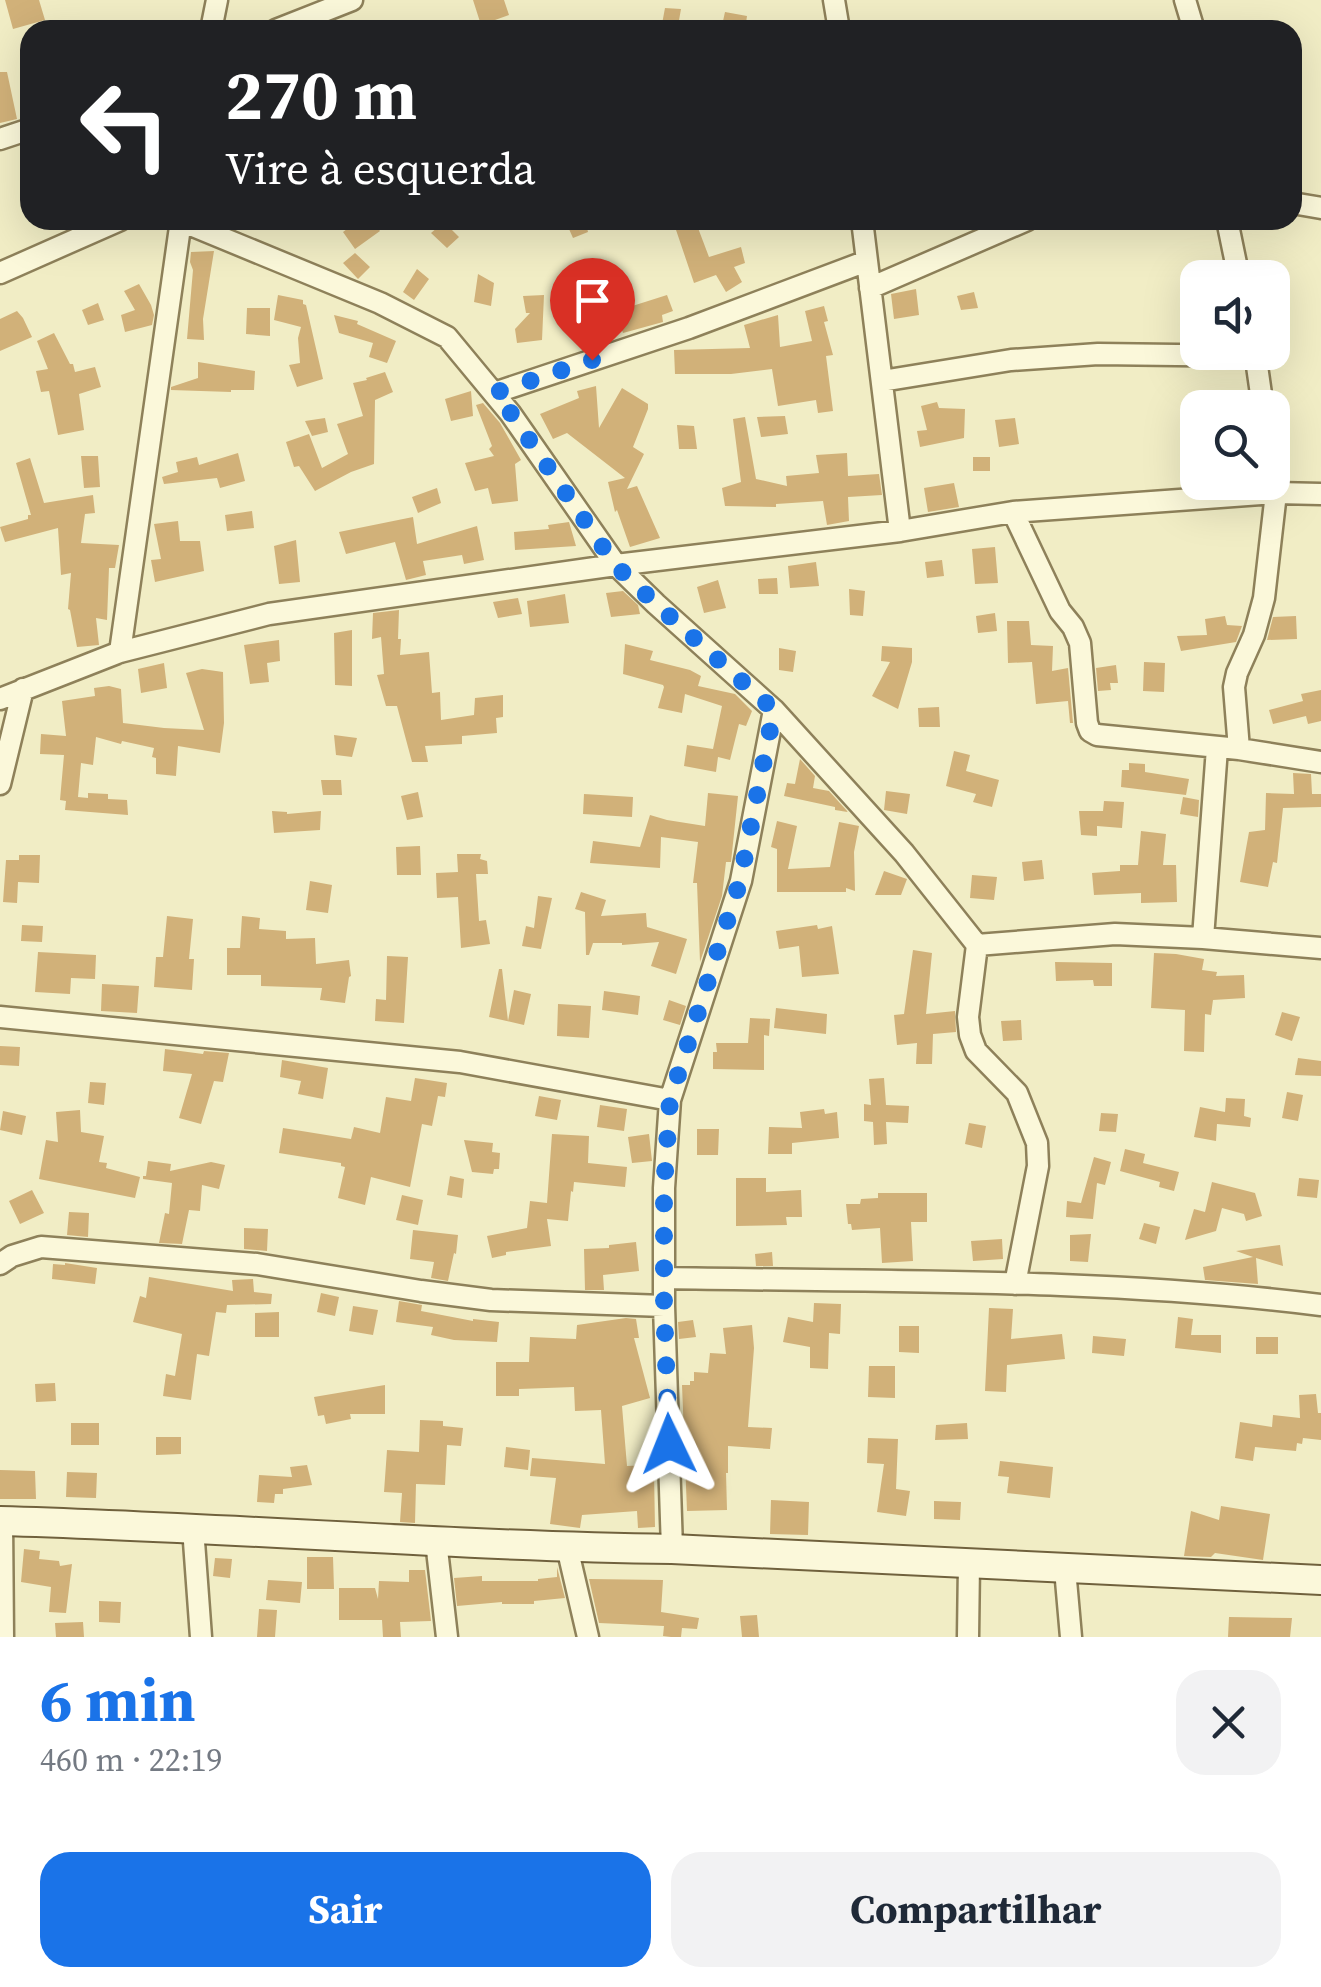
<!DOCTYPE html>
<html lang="pt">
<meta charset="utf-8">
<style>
:root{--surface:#fff;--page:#f2f2f3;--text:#1f2937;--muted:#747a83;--accent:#1a73e8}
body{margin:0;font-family:"Source Serif 4",serif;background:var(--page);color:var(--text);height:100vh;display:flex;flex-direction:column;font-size:38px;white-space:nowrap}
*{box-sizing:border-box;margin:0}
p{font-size:32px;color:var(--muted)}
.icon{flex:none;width:55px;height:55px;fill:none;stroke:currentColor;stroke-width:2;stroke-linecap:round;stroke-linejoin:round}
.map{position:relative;height:1637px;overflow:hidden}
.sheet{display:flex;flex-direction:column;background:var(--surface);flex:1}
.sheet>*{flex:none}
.top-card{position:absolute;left:20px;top:20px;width:1282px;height:210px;border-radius:30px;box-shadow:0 10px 40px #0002;background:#202124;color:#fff;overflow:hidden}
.fabs{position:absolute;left:1180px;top:260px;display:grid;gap:20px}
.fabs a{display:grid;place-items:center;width:110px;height:110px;border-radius:20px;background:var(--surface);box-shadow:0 10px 40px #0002;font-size:50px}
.pin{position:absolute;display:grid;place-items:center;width:85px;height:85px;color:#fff;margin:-102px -42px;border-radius:50% 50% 50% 0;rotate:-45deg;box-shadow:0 0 10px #0007}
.pin .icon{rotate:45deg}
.me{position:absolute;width:110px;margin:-55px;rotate:358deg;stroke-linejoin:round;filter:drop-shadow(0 0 8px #0008)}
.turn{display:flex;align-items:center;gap:35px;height:210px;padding:0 40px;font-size:45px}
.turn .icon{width:130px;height:130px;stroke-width:2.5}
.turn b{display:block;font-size:70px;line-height:85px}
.round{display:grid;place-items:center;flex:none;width:105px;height:105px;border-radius:30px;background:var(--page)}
.summary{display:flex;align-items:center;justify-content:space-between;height:170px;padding:0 40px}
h1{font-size:60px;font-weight:700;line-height:75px;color:var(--accent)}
.button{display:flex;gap:20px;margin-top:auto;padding:20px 40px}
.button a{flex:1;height:115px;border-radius:30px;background:var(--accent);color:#fff;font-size:40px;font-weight:700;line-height:115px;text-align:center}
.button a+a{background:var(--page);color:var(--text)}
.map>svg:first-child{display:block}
</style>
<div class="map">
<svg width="1321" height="1637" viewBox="0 0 1321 1637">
<rect width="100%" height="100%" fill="#f1edc5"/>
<path fill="#d1b179" d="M5,0H39L45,20L13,29Z
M473,0H504L509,15L481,25Z
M665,8L681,9L678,26L662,24Z
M725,12L747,16L745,30H721Z
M0,72H7L17,119L0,123Z
M359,220H371L380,231L355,249L343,232Z
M565,220H585L588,232L573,238Z
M683,220H695L709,257L741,247L745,263L734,267L742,282L726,292L716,275L694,283L674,224Z
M444,222L459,237L447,248L431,233Z
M214,251L203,319L204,340L187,339L193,270L190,262L191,252Z
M355,253L370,267L358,279L343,263Z
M417,269L429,279L414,300L403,292Z
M478,274L494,283L491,306L474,302Z
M139,284L151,305L154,315L152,325L125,332L121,315L135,310L124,291Z
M916,289L919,315L894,319L891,294Z
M974,292L978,308L961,310L957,296Z
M278,295L303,300V304L306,305L323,379L297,387L289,365L300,363L298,338L301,327L274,320Z
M544,295L542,340L517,343L515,329L530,313H526L523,296Z
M667,295L673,311L662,315L663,322L623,333L614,307L626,308Z
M98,303L104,320L88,325L82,310Z
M824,306L828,321L824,322L833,355L826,356L833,411L818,413L816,400L778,406L772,369L731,374H675L674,350L750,348L744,325L778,315L780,347L812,341L805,311Z
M247,308H270V336L246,334Z
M17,311L23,318L32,337L0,351V319Z
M334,315L358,321L357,324L396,341L387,363L369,357L373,343L339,333Z
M54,333L70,364H73L75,372L95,367L101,387L79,394L84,430L58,435L49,391L41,392L36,371L48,369L37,341Z
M198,362L255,371L254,390H231V392L171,390V387L198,378Z
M385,372L393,392L375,400L374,464L351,472L315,491L299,466L294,467L286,442L309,434L322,468L348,454L337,424L363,416L353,383L367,380L366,378Z
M596,386L599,428L622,388L648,404V409L633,447L644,454L627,489L637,486L660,538L630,547L617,510L615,512L608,482L625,478L567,433L553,439L540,414L579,398L577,391Z
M471,391L473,416L451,421L445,399Z
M937,402L939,408L965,409L964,438L920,447L917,431L927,430L921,406Z
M483,403L500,423L521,460L515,464L518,501L492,504L488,488L475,491L465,463L494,456L489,449L492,446L476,405Z
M785,416L788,434L761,437L757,417Z
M745,417L756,479L787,486L786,476L819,473L816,455L847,453L848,476L879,474L882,495L848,497L849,521L827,525L823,501L776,504V507L725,506L722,488L741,482L733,419Z
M325,418L328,432L312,436L305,421Z
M1015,418L1019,444L999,447L995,420Z
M677,425L694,426L697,449H679Z
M238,453L245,481L220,488L217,478L164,484L162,477L178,472L176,462L197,457L199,465Z
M81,456H98L100,487L84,488Z
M973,457H990V471H973Z
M30,458L44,503L93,495L95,513L85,514L81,543L119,545L115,568H109L107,620L96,618L99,645L77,647L70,610L68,609L71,573L61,575L58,528L5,542L0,527L28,519V515H31L16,463Z
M954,483L959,507L928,512L924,488Z
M437,488L441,503L418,513L412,497Z
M252,511L254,528L227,531L225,515Z
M413,517L417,544L477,526L484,560L464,564L462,555L423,561L426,575L406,580L395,542L346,554L339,532Z
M178,521L180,541H200L204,571L155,582L151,560L161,559L154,524Z
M569,522L576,546L515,550L514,532L549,529L548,525Z
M296,540L300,582L279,584L274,546Z
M995,547L998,583L975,584L972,549Z
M942,560L944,576L927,578L925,562Z
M816,562L819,586L790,588L788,566Z
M777,578L778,594H759L758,579Z
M718,580L726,608L704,613L697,587Z
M849,589L865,591L863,616L850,615Z
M623,591L638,605L640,614L611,617L606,593Z
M565,594L569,623L530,627L527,601Z
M518,598L522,614L498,618L493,602Z
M399,610L398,639H401L400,655L429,652L432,693L440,692L441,720L474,715L475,698L503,695V717L496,718L497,733L462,736V744L425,746L428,762H412L397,706H386L377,675L384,674L381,637L372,639L373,613Z
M995,613L997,631L978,633L976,616Z
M1225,616L1227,625L1242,626L1236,642L1181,651L1177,636L1207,635L1205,619Z
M1296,616L1297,639L1267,640L1273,617Z
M1007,621H1029L1031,645L1053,646L1052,671L1068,668L1073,723H1070L1068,701L1036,704L1032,662L1008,663Z
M352,630V686L335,685L334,633Z
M279,640L280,661L267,663L269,682L250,684L244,645Z
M625,644L653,651L650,660L690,670L701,676L698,686L735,694L752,711L746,726L739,724L730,760L718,757L716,772L684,766L687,745L713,749L722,706L685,694L682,713L658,708L664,687L663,685L623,674Z
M882,646L912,648V662L898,709L872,696L890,662L881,661Z
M779,648L796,651L793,672L779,670Z
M1144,662L1165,663L1164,692L1143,691Z
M164,663L167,688L141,693L138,669Z
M1116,665L1118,683H1110L1111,690L1098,691L1096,668Z
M202,669L223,672L224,723L220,753L178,746L176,776L156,774V758L152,757L154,748L122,741L121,744L96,737L93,765L81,763L78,797L88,798V793L108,794V799L127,800L128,815L65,810L66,801L60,800L64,755L40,754L41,734L66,736L62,701L95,696L94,688L109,686L121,689L123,723L164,728L204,730L186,673Z
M1321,690V721L1308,724L1306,716L1273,724L1269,710L1303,701L1301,694Z
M939,707L940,727H919L918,708Z
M334,735L357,738L352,757L336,755Z
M954,751L970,755L966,771L999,780L992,807L973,802L976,794L946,786Z
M800,759L815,776L813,788L829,791L848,812L835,810V807L784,796L787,783L795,784Z
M1129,763L1145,764V772L1189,779L1186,795L1121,787L1122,770H1129Z
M1293,773L1311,774L1312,794H1321V807L1283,808L1277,863L1273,862L1268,887L1240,882L1249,832L1265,830L1266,793L1294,794Z
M321,780H341L342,795H323Z
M886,791L910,794L907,814L884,810Z
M418,792L423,817L407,820L401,796Z
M708,793L738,796L731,862H726L722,896L700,962L697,883H693L698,842L661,837L660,868L590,863L593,841L640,847L650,815L667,820L705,826Z
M584,794L633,797L632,817L583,814Z
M1183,797L1199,800L1198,817L1180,814Z
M1104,801L1124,802L1122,828L1097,826V836L1081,835L1079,811H1103Z
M272,811L287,812V814L321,811L320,830L274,833Z
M777,821L797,826L788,869L830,867L839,822L859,826L854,852L855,891L846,888V892H777V849L771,847Z
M1141,831L1166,834L1163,865H1176L1177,902L1141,903V893L1094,895L1092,873L1120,871V865H1138Z
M420,846L421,875H397L396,847Z
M457,854H481L480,859L487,861L488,874H476L479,921L486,920L490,944L461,948L458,897L437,898L436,873L458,872Z
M19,855H40L39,883L18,882L17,903L3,902L6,860H19Z
M1042,860L1044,879L1024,881L1022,862Z
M884,871L907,879L901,895H875Z
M972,875L997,877L994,900L970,898Z
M310,881L332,885L328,913L306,910Z
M581,892L606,900L601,916L646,913L647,927L687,939L676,974L651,966L659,942L622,945V943H593L589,955H586L585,912L575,909Z
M538,896L552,898L541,949L522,946L526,926L534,928Z
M167,916L193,919L189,959H194L192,990L154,987L156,957H163Z
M242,916L260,918L259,929L286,931V939L315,938L316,964L349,960L351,976L349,977L345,1003L320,1000L322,988L261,986V975H227V948H240Z
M22,925L43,926L42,942L21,941Z
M817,925L818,929L832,926L839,974L802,977L799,946L779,949L776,931Z
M913,950L932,953L926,1014L955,1011L956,1032L933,1034L932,1064H916L917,1043L897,1045L894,1015L904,1014Z
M38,952L96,955L95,979L71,978L70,994L35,992Z
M1154,953L1176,954L1204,959L1202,970L1217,972L1216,976L1244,975L1245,998L1213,1000L1211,1015L1205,1014L1204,1052L1184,1051L1185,1010L1151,1008Z
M387,956L408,957L404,1023L375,1021L376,999L386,1000Z
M1055,962L1112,963V986H1094L1093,980L1056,981Z
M499,969H502L508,1021L514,990L531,994L524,1025L489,1017Z
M102,984L139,986L137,1013L101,1011Z
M604,991L640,996L638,1015L602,1010Z
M669,1000L686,1006L680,1025L663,1020Z
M558,1004L591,1006L589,1038L557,1036Z
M776,1008L827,1014L826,1034L774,1028Z
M1282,1012L1300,1017L1292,1041L1275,1035Z
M750,1018L770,1019L769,1036L764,1035V1070L713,1069V1052H717L716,1043H748Z
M1021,1020L1022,1040L1003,1041L1001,1021Z
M0,1046L20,1047L19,1066L0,1065Z
M165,1049L203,1054L204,1051L229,1053L223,1082L214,1081L201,1124L179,1118L192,1074L163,1071Z
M1298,1058L1321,1061V1076L1295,1075Z
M282,1060L328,1068L323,1099L298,1094L301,1081L280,1077Z
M415,1078L447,1083L445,1097L438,1096L432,1126L422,1124L410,1187L371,1177L365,1205L338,1198L345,1167L341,1166V1163L279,1153L283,1128L351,1139L354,1127L380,1133L386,1097L411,1101Z
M884,1078L886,1105L909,1106L908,1123L886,1122L887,1144L874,1145L873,1122L864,1121V1104L871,1105L869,1079Z
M90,1082L106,1083L104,1105L88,1103Z
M1287,1092L1303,1095L1298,1121L1282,1118Z
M539,1096L561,1100L557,1120L535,1116Z
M1226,1098L1245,1099L1244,1116L1251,1118L1250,1127L1217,1124L1216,1141L1194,1137L1200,1107L1225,1112Z
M600,1105L627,1109L624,1131L597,1127Z
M824,1109L825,1114L837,1112L839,1138L792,1143V1154H768L769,1127L802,1128L800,1112Z
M80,1110L81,1132L104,1136L99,1162L107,1163L106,1168L140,1177L135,1198L39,1179L46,1140L58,1142L56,1112Z
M3,1111L26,1116L22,1135L0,1130Z
M1101,1113L1118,1114L1116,1132L1099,1131Z
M969,1123L986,1126L982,1148L965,1144Z
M697,1129H719L718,1155H697Z
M552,1134L589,1136L588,1163L627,1167L625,1187L574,1182L573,1192L571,1191L568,1221L547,1219L551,1246L506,1252V1255L492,1258L487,1236L527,1228L530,1201L547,1203Z
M649,1134L652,1161L632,1163L628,1137Z
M464,1140L493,1143L492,1152L500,1153L499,1169H494L493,1174L472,1172Z
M1125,1149L1145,1154L1143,1163L1179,1172L1174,1191L1159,1187L1160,1182L1120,1171Z
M1094,1157L1111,1162L1105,1185L1097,1183L1093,1219L1066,1217L1067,1201L1081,1203Z
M148,1161L171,1164L170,1171L211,1162L225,1165L219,1189L202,1185L200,1211L189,1210L182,1244L159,1243L165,1213L169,1214L172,1183L143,1179V1176H146Z
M450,1176L464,1179L462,1198L447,1195Z
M736,1178H766V1192L801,1190L802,1217H786L787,1225L736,1226Z
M1299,1178L1319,1180L1317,1198L1297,1196Z
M1212,1182L1255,1193L1262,1216L1246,1221L1244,1214L1222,1208L1216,1231L1185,1240L1194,1209L1205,1212Z
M32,1190L44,1213L20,1224L9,1201Z
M878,1193H927V1222H911L913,1261L882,1263L880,1228L852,1230L851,1224H848L846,1204H860L861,1199L878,1198Z
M402,1195L423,1200L418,1225L396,1220Z
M69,1212L89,1213L88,1237L67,1235Z
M1144,1223L1160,1227L1156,1244L1139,1239Z
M244,1228L268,1229L267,1251L244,1249Z
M413,1230L458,1235L456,1254L454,1253L448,1281L431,1278L434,1262L410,1259Z
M1091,1234L1088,1262L1070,1261V1235Z
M1002,1239L1003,1259L973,1261L971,1241Z
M636,1242L639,1271L603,1275L604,1290H585L584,1249L609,1248V1245Z
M1280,1245L1283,1266L1256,1258L1258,1284L1205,1280L1203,1267L1253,1257L1236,1251Z
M772,1252L773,1266H756L755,1254Z
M65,1263L97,1268L95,1284L52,1279L53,1264L65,1265Z
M149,1277L233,1291L232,1280L253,1279L254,1292L272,1294L271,1304L227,1305L226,1313L216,1312L209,1356L197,1354L191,1400L163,1396L166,1374L175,1376L182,1334L133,1322L140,1296L146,1298Z
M321,1293L339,1297L335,1316L317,1312Z
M399,1301L422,1305L421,1311L473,1321V1319L499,1322L497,1342L454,1340L431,1335L433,1327L396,1322Z
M814,1303L841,1304L840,1334L829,1333L828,1369L810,1368V1347L783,1342L788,1317L813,1322Z
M353,1306L378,1310L373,1335L349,1331Z
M989,1308L1013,1309L1011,1339L1062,1334L1065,1359L1007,1365L1006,1392L985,1391Z
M279,1312V1337H255V1313Z
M1178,1317L1193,1319L1191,1335H1221V1353L1175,1348Z
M626,1318L636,1319L639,1338H634L650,1398L622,1406L627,1466L650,1465V1473H654L655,1527L638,1528L637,1511L582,1515L580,1528L550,1524L556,1478L530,1476L532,1458L605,1464L601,1410L575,1411L574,1387L519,1389V1396H496V1362H529L530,1337L576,1339L577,1325Z
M693,1320L696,1337L679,1339L678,1322Z
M752,1325L754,1348L748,1427L772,1428L770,1449L728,1446V1473H726L727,1510L687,1511L682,1385H690V1381H694V1372L708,1373L710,1353L726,1354L723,1328Z
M899,1326H919V1353L899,1352Z
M1093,1336L1126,1339L1124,1356L1092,1353Z
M1256,1337H1278V1354H1256Z
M869,1366H895V1398L868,1397Z
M55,1383L56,1401L36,1402L35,1384Z
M385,1385V1414H350L351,1419L326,1424L324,1415L318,1416L314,1397Z
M1316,1394L1318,1413H1321V1440L1303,1438L1302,1444L1297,1443L1296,1451L1255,1447L1253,1461L1235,1458L1240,1422L1272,1427L1273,1415L1300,1418L1299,1395Z
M420,1420L443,1421V1426L463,1428L461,1446L447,1445L445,1485L416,1484L415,1523L400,1522L402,1493L384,1492L387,1450L419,1452Z
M71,1423H99V1445H71Z
M967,1423L968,1439L935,1440L936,1425Z
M156,1437H181V1454L156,1455Z
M868,1438L898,1439L896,1489L910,1491L906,1516L877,1512L884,1464L867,1463Z
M506,1447L530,1450L528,1470L504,1467Z
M1000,1461L1053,1467L1050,1498L1007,1493L1009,1477L998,1476Z
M307,1465L312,1485L283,1489V1494H275L274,1503L257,1502L259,1475L292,1477L290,1467Z
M0,1470L35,1471L36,1499H0Z
M67,1472L97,1473L96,1498L66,1497Z
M771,1500L809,1502L808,1535L770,1534Z
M934,1501L961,1502L960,1520L934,1519Z
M1221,1506L1270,1514L1263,1560L1215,1553L1211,1557L1184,1556L1191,1511L1219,1520Z
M24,1549L40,1551L39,1559L59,1561L60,1566L72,1564L66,1613L49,1612L51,1587L21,1582Z
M307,1557H333L334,1589H307Z
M215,1558L232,1559L230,1578L213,1576Z
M557,1567L565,1598L534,1601V1604H502V1602L457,1606L454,1578L482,1576V1581H538V1579L557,1577Z
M409,1570H425L431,1621L400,1622L401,1637H383L382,1620H339V1588H375L378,1599L379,1581L409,1582Z
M589,1579L663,1580L661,1612L699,1618L697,1629L682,1628L681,1637H671L663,1636L664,1626L599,1623Z
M268,1580L302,1582L300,1603L266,1600Z
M99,1601L121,1602L120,1623L99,1622Z
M259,1609L277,1610L275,1637H257Z
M757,1615L759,1637H742L740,1616Z
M1229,1617L1292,1618L1290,1637H1228Z
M83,1622L84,1637H56L55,1623Z"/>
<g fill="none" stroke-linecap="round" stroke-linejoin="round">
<defs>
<path id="street" d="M834,0L839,30
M1185,0L1194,30
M211,30L217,0
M276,30L352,0
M0,139L30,129
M1292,203L1321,208
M862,220L900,531
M1227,220L1239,278
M181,221L380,303L447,337L510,413L616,565L656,604L774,710L904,853L977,945L968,1017L970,1035L976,1051L1017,1093L1037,1143L1038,1166L1015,1284
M0,273L120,220
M870,288L1027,220
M1255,352L1263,408
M882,381L1011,360L1098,354L1256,356
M494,393L689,328L867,261
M1013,512L1060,611L1073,627L1080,643L1087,723L1090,731L1097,735L1239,749L1321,762
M120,652L181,220
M0,699L120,652L269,614L616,565L900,531L1013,512L1276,493L1321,494
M1239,749L1234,687L1237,673L1254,635L1264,598L1276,493L1272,467
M0,784L23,689
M1203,938L1217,748
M977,945L1115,934L1203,938L1321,948
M0,1017L460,1062L670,1100
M0,1264L12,1256L41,1247L257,1264L421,1291L491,1300L664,1306
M665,1278C883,1282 1104,1278 1321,1305
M2,1521L3,1637
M193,1528L201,1637
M436,1541L447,1637
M567,1547L588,1637
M672,1549L664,1306V1188L670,1100L741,881L774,710
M1065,1569L1071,1637
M968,1637L969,1563"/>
<path id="secondary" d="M0,1521C224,1527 448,1546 672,1549L1321,1580"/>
</defs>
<use href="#street" stroke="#8e815a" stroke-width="25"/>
<use href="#secondary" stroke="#70613d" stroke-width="32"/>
<use href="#street" stroke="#fbf8da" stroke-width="20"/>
<use href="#secondary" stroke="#fbf8da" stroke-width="28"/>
</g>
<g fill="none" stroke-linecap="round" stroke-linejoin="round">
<path stroke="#1a73e8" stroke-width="18" stroke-dasharray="0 32.4" d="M592,360L494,393L510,412L616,566L656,604L774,710L740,881L670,1100L664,1188V1306L669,1444"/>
</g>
</svg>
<div class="fabs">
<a><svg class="icon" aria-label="sound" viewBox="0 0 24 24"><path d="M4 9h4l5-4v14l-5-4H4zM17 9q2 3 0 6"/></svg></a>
<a><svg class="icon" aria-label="search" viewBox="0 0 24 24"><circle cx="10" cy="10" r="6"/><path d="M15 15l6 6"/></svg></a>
</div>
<div class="pin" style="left:592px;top:360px;background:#d93025"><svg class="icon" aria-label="arrive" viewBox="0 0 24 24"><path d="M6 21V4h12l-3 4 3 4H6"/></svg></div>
<svg class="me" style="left:669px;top:1444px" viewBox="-20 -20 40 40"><path d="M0-17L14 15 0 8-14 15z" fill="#1a73e8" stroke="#fff" stroke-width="4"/></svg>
<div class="top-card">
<div class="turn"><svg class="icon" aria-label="left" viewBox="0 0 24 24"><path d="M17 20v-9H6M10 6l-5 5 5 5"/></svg><div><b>270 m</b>Vire à esquerda</div></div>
</div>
</div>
<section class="sheet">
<div class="summary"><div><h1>6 min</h1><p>460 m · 22:19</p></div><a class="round"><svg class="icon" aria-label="close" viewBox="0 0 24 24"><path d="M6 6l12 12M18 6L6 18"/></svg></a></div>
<div class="button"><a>Sair</a><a>Compartilhar</a></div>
</section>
